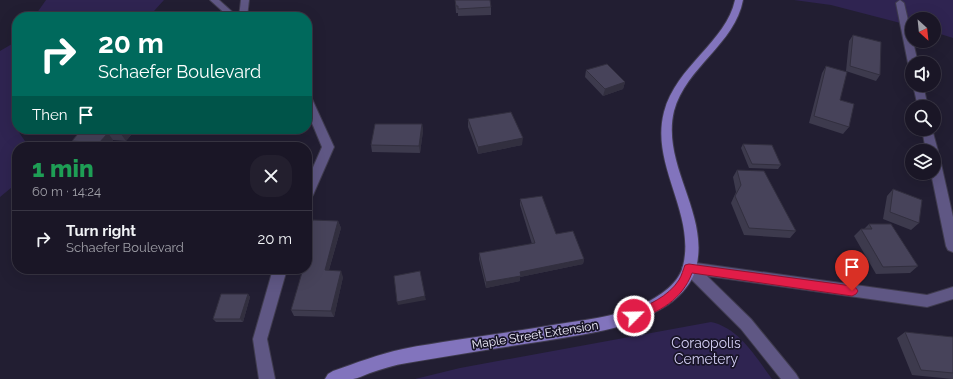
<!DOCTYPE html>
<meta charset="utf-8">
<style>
:root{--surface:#1a1626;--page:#231f2e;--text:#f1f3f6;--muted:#9f9fa7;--line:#383543}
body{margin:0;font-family:Raleway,sans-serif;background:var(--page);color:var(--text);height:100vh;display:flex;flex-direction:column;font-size:15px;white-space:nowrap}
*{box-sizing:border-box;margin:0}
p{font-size:13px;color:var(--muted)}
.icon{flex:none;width:22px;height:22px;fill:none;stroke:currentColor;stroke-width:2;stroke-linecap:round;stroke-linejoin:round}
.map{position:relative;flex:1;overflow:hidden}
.sheet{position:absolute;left:12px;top:142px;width:300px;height:132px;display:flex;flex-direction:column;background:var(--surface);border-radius:16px;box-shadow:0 4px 16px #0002,0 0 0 1px var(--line)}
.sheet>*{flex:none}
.guide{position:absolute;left:12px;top:12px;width:300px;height:122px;border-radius:16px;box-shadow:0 4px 16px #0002,0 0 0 1px var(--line);background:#00695c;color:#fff;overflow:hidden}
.needle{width:26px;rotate:153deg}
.controls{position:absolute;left:905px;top:12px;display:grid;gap:8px}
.controls a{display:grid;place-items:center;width:36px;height:36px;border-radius:50%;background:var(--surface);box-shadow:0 4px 16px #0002,0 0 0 1px var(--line);font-size:20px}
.pin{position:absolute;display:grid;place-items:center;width:34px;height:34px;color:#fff;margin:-41px -17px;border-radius:50% 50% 50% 0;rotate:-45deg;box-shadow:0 0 4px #0007}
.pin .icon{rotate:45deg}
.me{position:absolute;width:44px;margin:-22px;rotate:67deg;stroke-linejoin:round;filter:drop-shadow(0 0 3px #0008)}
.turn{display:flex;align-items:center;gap:14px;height:84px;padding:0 20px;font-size:18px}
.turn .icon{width:52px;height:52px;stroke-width:2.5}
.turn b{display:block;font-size:28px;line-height:34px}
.then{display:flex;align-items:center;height:38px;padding:0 20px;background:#0003;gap:8px;font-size:15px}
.round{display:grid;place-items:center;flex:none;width:42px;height:42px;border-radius:16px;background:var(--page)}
.head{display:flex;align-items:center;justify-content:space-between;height:68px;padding:0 20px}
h1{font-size:24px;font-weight:800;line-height:30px;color:#1e9e55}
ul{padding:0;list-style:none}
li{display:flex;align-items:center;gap:12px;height:56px;padding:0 20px;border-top:1px solid var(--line)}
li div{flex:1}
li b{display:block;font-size:15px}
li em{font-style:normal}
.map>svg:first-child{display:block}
</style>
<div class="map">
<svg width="953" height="379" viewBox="0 0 953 379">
<rect width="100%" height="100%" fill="#221e32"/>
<path fill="#2f2451" d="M46,0H164L154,11L139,17H34Z
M794,0H953V38L934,32V19H912V26L831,5Z
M17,41V123L14,125L29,147H17V183L0,197V51Z
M711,322C739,328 756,357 772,379H415L460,368Z"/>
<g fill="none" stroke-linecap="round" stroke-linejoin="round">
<defs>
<path id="lane" d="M241,0H249L247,17H239Z"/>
<path id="street" d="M210,0H219L238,17H229Z
M900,0L904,3L918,63H912V66L908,63L896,3Z
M913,85H923L928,107H918Z
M307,96L312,99L334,147L313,195L311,198L307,200V181L322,147L307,111Z
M922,129H932L938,151L936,154L934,155V151H926Z
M934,155L938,156L940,159L953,217V252L948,250L946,246L931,173H934Z
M689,262L927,295L953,287V299L927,307L707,276L751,319L796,374L799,379H781L741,329L684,272L682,268L684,264Z
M273,269H287L267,339L275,379H259L253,339Z"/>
<path id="secondary" d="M735,0H743C735,44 686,67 674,111C661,165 710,214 696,268C692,285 677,300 661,309C626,330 584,334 544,341C498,348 452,355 407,363C394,365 382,369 370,373C364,375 359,378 353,379C344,379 334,379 325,379L328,374L333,371C356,363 379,354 403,349C421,345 439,343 456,340C490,335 525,330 559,324C585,320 612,317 637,307C655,299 678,286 683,266C696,213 650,165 664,112C676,66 726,42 735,0Z"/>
</defs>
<use href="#lane" stroke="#3f3b4e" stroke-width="2"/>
<use href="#street" stroke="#3f3b4e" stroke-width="2"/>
<use href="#secondary" stroke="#3f3b4e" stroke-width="2"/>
<use href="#lane" fill="#5f5784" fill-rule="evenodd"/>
<use href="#street" fill="#5f5784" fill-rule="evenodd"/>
<use href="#secondary" fill="#8274bd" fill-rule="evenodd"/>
</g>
<path fill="#3d3a4d" d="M455,0H490L491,7V15L458,16V13H456Z
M853,35L880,75L876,81L846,71L849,41Z
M826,66L840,100L849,127L843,134L809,123L822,73Z
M586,70L625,82L623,89L603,96L585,77Z
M468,119L522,145L478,154L468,127Z
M422,124L423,131L420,153L372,152L371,145Z
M82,129H136L126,141L113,140L108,147H77L72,141Z
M743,144L781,165L778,169L749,168L741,148Z
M737,170L796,231L790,238L744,235L731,203L736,192L733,177Z
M893,189L919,223L911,230L883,219L887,196Z
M520,199L556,234L584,259L583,264L520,277V281L486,288L479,259V253L532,244L520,205Z
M338,221L341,228L329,270L343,277L334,317L294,316L291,310L307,269V240Z
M869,224L918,266L910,273L876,274L854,236L861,229H864Z
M17,229V242L11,237Z
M248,294L250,297L243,322H216L213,319Z
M905,332L953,337V379L912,375L897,338Z"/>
<path fill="#322f3f" d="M625,82L623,89L603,96L605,89Z
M422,124L423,131L420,153L419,146Z
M125,129H136L126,141L121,134Z
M108,133L113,140L108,147H102L99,143Z
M523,138L522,145L478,154V147Z
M338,221L341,228L327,276L325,270Z
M584,259L583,264L520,277V281L486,288V282L520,272Z
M341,271L343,277L334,317L331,311Z
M248,294L250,297L243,322L240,319Z
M425,296L426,300L398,305L397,302Z"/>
<path fill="#47435a" stroke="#322f3f" d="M455,0H490L491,7L458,9V6H456Z
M853,35L881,42L880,75L850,66Z
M607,64L625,82L605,89L586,70Z
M826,66L847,72L840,100L854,104L849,127L814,116Z
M511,112L523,138L478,147L468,119Z
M375,124H422L419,146L371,145Z
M82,129H125L121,134L108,133L99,143L72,141Z
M743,144L772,145L781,165L752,164Z
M737,170L764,171L796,231L749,228L735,196L741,185Z
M893,189L922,200L919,223L890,212Z
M542,196L556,234L573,231L584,259L520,272L521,276L486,282L479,253L535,243L520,199Z
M313,220L338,221L325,270L341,271L331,311L291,310L303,269H307V254L308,250H307V240Z
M869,224H891L918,266L883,267L861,229H872Z
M17,229V237H11Z
M420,271L425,296L397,302L394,276Z
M221,294H248L240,319H213Z
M905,332L953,337V373L921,370Z"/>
<path fill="#e11d48" stroke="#92132f" d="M689,264L852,286L856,288L858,291L856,294L852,296L692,273C682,300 659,312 634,321L630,320L628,316L630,313C648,305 668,297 679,280C682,275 683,270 685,265Z"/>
<g text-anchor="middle" stroke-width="3.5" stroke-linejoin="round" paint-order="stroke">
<g font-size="12" fill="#f0eefc" stroke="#191528">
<text transform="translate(535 335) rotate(-9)" y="4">Maple Street Extension</text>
</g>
<g font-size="14" fill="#d5d0f6" stroke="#191528">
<text x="706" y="348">Coraopolis<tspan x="706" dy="16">Cemetery</tspan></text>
</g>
</g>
</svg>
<div class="controls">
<a><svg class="needle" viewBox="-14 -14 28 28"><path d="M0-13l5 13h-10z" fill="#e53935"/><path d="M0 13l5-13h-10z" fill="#9f9fa7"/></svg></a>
<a><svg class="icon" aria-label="sound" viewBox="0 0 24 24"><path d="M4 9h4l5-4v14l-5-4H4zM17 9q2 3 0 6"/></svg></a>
<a><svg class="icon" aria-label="search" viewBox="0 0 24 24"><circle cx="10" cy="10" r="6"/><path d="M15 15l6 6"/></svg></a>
<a><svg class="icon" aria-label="layers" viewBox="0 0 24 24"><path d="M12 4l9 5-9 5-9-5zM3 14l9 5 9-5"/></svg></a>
</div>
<div class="pin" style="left:852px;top:291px;background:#d93025"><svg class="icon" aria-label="arrive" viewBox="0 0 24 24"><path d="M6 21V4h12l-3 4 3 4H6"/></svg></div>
<svg class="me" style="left:634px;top:316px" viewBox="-20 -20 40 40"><circle r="17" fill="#e11d48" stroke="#fff" stroke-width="3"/><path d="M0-11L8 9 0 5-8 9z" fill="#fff"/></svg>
<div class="guide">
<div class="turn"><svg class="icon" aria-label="right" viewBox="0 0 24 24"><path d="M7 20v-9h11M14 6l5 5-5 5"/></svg><div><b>20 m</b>Schaefer Boulevard</div></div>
<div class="then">Then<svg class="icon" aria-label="arrive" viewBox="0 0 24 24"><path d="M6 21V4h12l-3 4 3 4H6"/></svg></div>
</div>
<section class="sheet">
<div class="head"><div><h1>1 min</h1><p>60 m · 14:24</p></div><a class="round"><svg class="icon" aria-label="close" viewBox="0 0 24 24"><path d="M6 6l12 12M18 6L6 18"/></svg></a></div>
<ul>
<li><svg class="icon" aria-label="right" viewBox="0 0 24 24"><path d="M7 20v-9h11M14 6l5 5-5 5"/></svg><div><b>Turn right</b><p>Schaefer Boulevard</p></div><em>20 m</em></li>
</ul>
</section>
</div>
